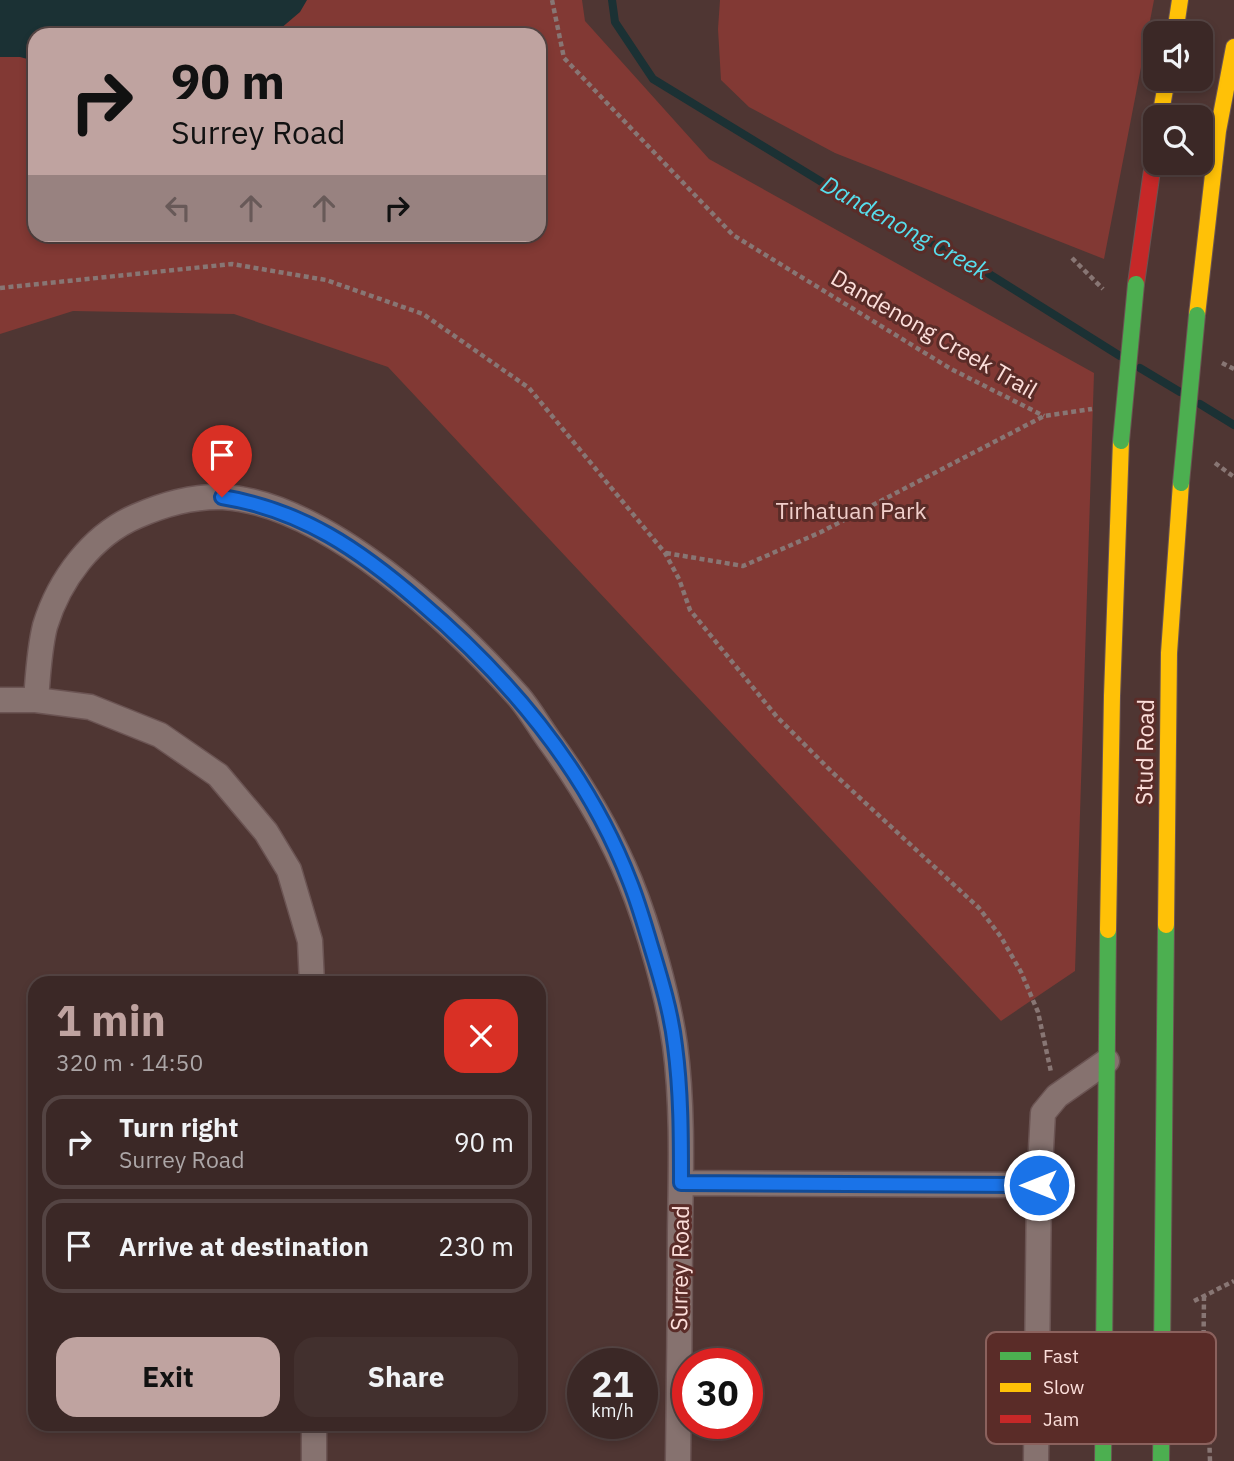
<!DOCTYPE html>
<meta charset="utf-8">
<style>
:root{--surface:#3b2826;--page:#42302e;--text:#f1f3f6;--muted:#aca6a7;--line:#544443;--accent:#bfa3a0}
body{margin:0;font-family:"IBM Plex Sans",sans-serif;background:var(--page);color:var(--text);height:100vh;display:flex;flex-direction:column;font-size:26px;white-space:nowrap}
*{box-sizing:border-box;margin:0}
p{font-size:23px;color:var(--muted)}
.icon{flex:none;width:38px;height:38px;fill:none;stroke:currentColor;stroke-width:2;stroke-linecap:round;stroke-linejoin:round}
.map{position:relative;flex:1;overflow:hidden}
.panel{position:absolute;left:28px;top:976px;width:518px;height:455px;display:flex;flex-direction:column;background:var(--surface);border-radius:21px;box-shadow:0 4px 10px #0003,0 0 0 2px var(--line)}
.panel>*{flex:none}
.top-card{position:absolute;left:28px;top:28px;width:518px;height:214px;border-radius:21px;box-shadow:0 4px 10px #0003,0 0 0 2px var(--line);background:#bfa3a0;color:#111;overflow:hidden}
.fabs{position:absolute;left:1143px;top:21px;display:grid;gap:14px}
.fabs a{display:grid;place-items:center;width:70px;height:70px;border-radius:14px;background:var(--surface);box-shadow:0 4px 10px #0003,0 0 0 2px var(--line);font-size:35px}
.speed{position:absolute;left:567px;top:1348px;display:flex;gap:14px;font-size:35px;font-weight:700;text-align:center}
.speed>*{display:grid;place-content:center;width:91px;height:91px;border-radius:50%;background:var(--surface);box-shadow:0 4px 10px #0003,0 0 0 2px var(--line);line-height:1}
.speed small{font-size:18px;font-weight:400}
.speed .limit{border:10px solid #d22;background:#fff;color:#111}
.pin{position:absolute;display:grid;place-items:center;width:60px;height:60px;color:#fff;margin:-72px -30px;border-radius:50% 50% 50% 0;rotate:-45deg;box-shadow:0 0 7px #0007}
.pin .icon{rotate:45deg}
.me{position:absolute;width:77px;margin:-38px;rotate:270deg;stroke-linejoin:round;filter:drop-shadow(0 0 5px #0008)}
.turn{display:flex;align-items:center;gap:24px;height:147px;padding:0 28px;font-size:32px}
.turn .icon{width:91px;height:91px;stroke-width:2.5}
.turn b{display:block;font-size:49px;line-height:60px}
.lanes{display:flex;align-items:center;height:66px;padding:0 28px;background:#0003;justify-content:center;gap:35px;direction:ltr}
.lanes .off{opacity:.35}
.round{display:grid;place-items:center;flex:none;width:74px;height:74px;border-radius:21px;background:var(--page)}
.headline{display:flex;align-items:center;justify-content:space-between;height:119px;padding:0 28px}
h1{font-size:42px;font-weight:800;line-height:52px;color:var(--accent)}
.cta{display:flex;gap:14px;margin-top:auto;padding:14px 28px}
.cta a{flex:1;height:80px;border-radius:21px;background:var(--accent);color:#111;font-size:28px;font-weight:800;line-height:80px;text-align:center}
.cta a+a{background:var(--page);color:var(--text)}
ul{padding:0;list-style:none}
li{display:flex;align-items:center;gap:21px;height:94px;margin:0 14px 10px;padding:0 14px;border:4px solid var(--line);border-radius:21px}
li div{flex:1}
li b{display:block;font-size:26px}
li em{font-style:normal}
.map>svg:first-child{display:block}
</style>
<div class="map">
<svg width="1234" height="1461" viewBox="0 0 1234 1461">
<rect width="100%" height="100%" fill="#4f3633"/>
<path fill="#823934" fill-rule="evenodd" d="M0,0H582L585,21L709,159L1094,373L1075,971L1001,1021L388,367L234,314L73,311L0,334ZM35,35H539V234H35Z
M720,0H1154L1104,259L835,153L749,107L721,80L718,29Z"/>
<path fill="#1b3134" d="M0,0H307L300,12L273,35H35V61L20,57H0Z"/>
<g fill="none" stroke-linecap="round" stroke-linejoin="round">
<path stroke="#1b3134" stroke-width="8" d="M612,0L615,22L653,79L861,206L986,272L1120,356
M1140,368L1180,392
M1200,404L1234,425"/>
<defs>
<path id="street" d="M0,700H36L90,707L160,735L218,775L266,832L289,870L310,941L312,984
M36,700C38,676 39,650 45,626C59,580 92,535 137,516C164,504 193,496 223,497C326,503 454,624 519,697C530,710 539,726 549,740C581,784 609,830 630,881C649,928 668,996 675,1045C683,1106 681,1169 680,1231C680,1308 679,1384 678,1461
M681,1183L1039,1185
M314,1424V1461
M1036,1461L1039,1185L1043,1113L1057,1096L1107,1061"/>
<path id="fast" d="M1103,1461L1108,930
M1161,1461L1166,925"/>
<path id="slow" d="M1175,33L1180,0
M1160,117L1167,79
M1197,315L1218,131L1234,47
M1166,925L1169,653L1181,483
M1108,930L1112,696L1121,441"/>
<path id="jam" d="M1136,284L1155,149"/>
</defs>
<use href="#street" stroke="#6b5453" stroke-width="27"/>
<use href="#fast" stroke="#6b5453" stroke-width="18"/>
<use href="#slow" stroke="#6b5453" stroke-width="18"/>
<use href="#jam" stroke="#6b5453" stroke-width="18"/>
<path stroke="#887674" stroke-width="4.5" stroke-dasharray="5 3.5" stroke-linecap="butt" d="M552,0L564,58L733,235L951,369L1044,416
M1072,258L1103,289
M0,288L232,264L326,280L423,314L529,388L665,553L679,579L690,610L777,717L833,773L979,908L1001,937L1021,972L1038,1012L1051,1072
M1222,363L1234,369
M1215,463L1234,477
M666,553L743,566L821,532L1044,416L1092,409
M1204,1296L1203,1393L1208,1403L1210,1461
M1194,1301L1234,1281"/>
<use href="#street" stroke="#86726f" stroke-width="24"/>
<use href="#fast" stroke="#4caf50" stroke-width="16"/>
<use href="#slow" stroke="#ffc107" stroke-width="16"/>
<use href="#jam" stroke="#c62828" stroke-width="16"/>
<defs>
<path id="fast-bridge" d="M1121,441L1136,284
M1181,483L1197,315"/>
</defs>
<use href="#fast-bridge" stroke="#6b5453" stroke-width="18" stroke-linecap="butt"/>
<use href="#fast-bridge" stroke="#4caf50" stroke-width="16"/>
</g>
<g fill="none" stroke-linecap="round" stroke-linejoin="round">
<defs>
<path id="route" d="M222,497C302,510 360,550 420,602C509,678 588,772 630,882C638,902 644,923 650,943C660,976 671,1011 675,1046C681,1091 681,1137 681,1183L1039,1185"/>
</defs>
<use href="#route" stroke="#114b97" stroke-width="18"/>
<use href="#route" stroke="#1a73e8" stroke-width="12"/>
</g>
<g text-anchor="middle" stroke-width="6" stroke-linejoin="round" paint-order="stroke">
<g font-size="23" fill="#fcdeda" stroke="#5a2c28">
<text transform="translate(934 334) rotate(30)" y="8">Dandenong Creek Trail</text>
<text transform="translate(1145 752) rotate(-89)" y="8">Stud Road</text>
<text transform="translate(680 1268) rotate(-89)" y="8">Surrey Road</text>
</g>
<g font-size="23" fill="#f0ceca" stroke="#5a2c28">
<text x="851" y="519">Tirhatuan Park</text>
</g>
<g font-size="24" font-style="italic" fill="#57ddec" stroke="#5a2c28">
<text transform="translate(905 228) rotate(29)" y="8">Dandenong Creek</text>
</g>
</g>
<rect x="986" y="1332" width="230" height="112" rx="10" fill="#5a2c28" stroke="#8b615d" stroke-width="2"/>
<rect x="1000" y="1352" width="31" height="8" fill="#4caf50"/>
<rect x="1000" y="1383" width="31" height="9" fill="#ffc107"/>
<rect x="1000" y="1415" width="31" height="8" fill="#c62828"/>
<g font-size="19" fill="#fcdeda">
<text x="1043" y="1363">Fast</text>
<text x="1043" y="1394">Slow</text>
<text x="1043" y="1426">Jam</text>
</g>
</svg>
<div class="fabs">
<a><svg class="icon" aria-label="sound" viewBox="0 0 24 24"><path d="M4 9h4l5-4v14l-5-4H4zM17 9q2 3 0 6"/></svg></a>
<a><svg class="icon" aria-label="search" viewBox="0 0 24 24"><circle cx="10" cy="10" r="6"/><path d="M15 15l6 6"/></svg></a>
</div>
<div class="speed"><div>21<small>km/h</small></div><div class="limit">30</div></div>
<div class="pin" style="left:222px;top:497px;background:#d93025"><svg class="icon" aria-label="arrive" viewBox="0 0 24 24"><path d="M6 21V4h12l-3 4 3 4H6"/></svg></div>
<svg class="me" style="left:1039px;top:1185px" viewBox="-20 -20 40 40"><circle r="17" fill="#1a73e8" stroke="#fff" stroke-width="3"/><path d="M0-11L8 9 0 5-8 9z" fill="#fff"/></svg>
<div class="top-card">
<div class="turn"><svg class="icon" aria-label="right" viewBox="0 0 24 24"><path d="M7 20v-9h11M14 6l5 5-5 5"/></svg><div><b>90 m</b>Surrey Road</div></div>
<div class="lanes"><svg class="icon off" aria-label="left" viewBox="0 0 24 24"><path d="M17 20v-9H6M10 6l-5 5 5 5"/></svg><svg class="icon off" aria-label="ahead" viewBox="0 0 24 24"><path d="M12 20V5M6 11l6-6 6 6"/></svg><svg class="icon off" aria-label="ahead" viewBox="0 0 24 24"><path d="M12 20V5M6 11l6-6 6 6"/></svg><svg class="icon" aria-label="right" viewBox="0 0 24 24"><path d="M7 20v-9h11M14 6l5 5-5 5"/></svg></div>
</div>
<section class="panel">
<div class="headline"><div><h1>1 min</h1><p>320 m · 14:50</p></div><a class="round" style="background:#d93025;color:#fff"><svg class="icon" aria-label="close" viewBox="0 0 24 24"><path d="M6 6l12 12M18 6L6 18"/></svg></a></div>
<ul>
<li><svg class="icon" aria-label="right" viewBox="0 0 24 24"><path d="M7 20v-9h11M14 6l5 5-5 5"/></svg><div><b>Turn right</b><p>Surrey Road</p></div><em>90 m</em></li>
<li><svg class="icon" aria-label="arrive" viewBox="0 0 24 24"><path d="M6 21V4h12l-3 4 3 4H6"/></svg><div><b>Arrive at destination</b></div><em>230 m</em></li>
</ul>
<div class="cta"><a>Exit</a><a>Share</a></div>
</section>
</div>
